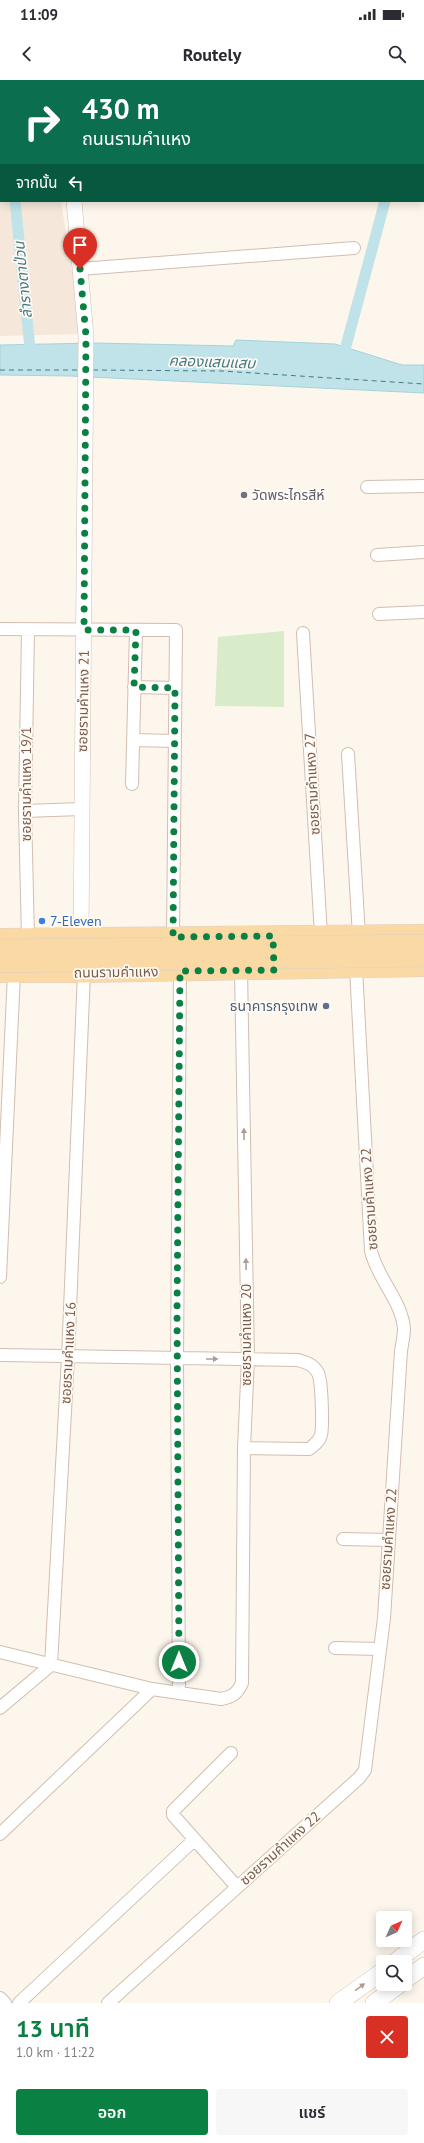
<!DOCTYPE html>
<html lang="th">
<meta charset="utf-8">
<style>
:root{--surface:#fff;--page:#f7f7f7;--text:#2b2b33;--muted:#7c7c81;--accent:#0b8043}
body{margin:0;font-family:"PT Sans","Noto Sans Thai",sans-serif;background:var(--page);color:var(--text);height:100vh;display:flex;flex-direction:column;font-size:15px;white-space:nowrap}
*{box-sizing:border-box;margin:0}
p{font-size:13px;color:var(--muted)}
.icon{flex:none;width:22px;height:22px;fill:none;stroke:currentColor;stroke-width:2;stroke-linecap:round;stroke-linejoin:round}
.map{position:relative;height:1923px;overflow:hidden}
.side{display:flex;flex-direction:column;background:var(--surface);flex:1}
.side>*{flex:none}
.top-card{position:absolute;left:0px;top:0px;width:424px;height:122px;box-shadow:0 2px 10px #0003;background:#0b6e4f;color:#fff;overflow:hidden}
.needle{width:26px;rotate:45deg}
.controls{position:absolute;left:376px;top:1831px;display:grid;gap:8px}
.controls a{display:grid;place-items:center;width:36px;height:36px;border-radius:4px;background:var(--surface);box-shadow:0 2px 10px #0003;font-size:20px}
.pin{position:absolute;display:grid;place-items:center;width:34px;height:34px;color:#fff;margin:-41px -17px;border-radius:50% 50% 50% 0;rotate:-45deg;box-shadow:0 0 4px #0007}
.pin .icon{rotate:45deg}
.me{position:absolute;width:44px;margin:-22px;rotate:0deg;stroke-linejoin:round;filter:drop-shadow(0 0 3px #0008)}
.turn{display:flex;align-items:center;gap:14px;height:84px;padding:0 16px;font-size:18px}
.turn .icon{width:52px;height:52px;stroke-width:2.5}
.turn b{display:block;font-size:28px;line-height:34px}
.then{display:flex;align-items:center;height:38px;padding:0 16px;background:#0003;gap:8px;font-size:15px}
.round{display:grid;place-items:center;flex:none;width:42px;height:42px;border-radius:4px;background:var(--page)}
.overview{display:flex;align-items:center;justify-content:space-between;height:68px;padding:0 16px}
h1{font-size:24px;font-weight:600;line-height:30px;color:var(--accent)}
.button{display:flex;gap:8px;margin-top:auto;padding:8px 16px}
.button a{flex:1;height:46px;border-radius:4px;background:var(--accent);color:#fff;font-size:16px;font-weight:600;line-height:46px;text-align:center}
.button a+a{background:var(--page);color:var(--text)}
.status{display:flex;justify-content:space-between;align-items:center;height:28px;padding:0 20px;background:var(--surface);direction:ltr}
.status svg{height:11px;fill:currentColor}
header{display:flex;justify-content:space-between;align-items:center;height:52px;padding:0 16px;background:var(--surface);font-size:18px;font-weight:600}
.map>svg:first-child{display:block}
</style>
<div class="status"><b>11:09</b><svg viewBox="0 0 49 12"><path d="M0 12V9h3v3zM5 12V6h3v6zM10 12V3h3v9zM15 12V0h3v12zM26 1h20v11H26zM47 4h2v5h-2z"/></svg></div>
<header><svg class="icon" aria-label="back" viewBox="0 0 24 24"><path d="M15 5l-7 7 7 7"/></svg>Routely<svg class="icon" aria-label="search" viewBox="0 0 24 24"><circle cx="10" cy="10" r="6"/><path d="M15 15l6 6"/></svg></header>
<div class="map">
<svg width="424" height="1923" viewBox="0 0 424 1923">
<rect width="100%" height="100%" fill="#fdf6ec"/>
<path fill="#f5e8da" d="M0,0H42L1,1V121H61L82,254L0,256Z"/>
<path fill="#d8ecc9" d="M284,551V627L215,626L218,557Z"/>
<path fill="#bfe3e8" stroke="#a5d3da" d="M236,260L335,264L402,285H424V313L70,296L0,295V265L95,263L233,266Z"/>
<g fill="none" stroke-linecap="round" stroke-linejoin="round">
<path stroke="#bfe3e8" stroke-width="11" d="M2,0V1
M377,0V1
M15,121L31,278
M342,281L385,121"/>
<path stroke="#437c86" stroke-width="1" stroke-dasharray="5 4" stroke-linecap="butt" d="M0,290H78
M93,290L222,291L424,304"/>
<defs>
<path id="minor" d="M409,0V1
M423,19H424
M423,68L424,73
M80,189L354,168
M367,407L424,406
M377,475L424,472
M379,534L424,532
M0,549L176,550L173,857
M28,550L25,731L28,858
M303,553L321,855
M134,607L175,608
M133,660L174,661
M348,674L359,855
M132,704L136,550
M25,731L81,729
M0,1197L14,893
M0,1275L298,1280C307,1283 313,1284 318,1293C322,1301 323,1346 321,1355C319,1362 314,1365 309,1369L244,1368
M343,1459L388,1460
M335,1568L380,1569
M0,1572L152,1609L221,1619C232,1617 237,1614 242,1603L244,1368L248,1279L241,890
M179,1613L177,1279L180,891
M0,1628L51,1585L68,1277L84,893
M231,1673L173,1731V1735L237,1807
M0,1754L152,1609
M0,1918L5,1923
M19,1923L194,1760
M108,1923L359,1698L365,1690L384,1538L401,1271C402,1264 404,1256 404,1249C402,1221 377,1198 371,1171L356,888"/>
<path id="tertiary" d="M63,0V1
M74,121L86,256L81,858"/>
<path id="secondary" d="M395,1882L424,1860
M405,1900L424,1886
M338,1923L383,1891
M374,1923L400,1904"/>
<path id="primary" d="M0,858L424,854
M0,893H84L424,887"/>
</defs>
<use href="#minor" stroke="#d1beb0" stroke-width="14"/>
<use href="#tertiary" stroke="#d1beb0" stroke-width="16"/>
<use href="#secondary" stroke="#d6c0b0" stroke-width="18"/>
<use href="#primary" stroke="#dad1cd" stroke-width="20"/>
<use href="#minor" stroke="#fff" stroke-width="12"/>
<use href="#tertiary" stroke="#fff" stroke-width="15"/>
<use href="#secondary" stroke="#fff" stroke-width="17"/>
<use href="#primary" stroke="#fbd9a5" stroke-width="19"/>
<defs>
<path id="primary-bridge" d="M0,869L424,864
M0,883L424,877"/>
</defs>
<use href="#primary-bridge" stroke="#dad1cd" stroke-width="20" stroke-linecap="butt"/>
<use href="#primary-bridge" stroke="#fbd9a5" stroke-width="19"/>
</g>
<defs><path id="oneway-solid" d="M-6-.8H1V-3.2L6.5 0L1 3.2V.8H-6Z"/></defs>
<g fill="#af9d94">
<use href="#oneway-solid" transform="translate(244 1054) rotate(-91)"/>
<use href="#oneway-solid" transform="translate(246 1184) rotate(-91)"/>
<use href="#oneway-solid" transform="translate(212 1279)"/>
<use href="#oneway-solid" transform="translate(360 1907) rotate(-36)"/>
</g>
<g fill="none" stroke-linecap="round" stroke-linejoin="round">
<path stroke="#0b8043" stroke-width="7" stroke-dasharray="0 12.6" d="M80,189L86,256L84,550H136L134,607L175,608L173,857L273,856L274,890L180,891L177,1233L179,1582"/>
</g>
<circle fill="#6b7280" stroke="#fffaf3" stroke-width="1.5" cx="244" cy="415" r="4"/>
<circle fill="#3f7fe0" stroke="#fffaf3" stroke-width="1.5" cx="42" cy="841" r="4"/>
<circle fill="#5c6f8a" stroke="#fffaf3" stroke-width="1.5" cx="326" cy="926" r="4"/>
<g text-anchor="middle" stroke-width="3.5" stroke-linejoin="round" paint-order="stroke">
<g font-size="14" fill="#5b616d" stroke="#fffaf3" text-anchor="start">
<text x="252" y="420">วัดพระไกรสีห์</text>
</g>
<g font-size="14" fill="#7a5c4d" stroke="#fffaf3">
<text transform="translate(83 621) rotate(-89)" y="5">ซอยรามคำแหง 21</text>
<text transform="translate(26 704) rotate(-90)" y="5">ซอยรามคำแหง 19/1</text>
<text transform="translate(312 704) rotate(-93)" y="5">ซอยรามคำแหง 27</text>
<text transform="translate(116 892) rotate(-1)" y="5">ถนนรามคำแหง</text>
<text transform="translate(369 1119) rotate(-94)" y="5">ซอยรามคำแหง 22</text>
<text transform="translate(246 1255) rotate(-90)" y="5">ซอยรามคำแหง 20</text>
<text transform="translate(68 1273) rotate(-87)" y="5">ซอยรามคำแหง 16</text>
<text transform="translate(388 1459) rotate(-86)" y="5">ซอยรามคำแหง 22</text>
<text transform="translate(280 1768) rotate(-42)" y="5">ซอยรามคำแหง 22</text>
</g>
<g font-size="14" fill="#366cbe" stroke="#fffaf3" text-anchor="start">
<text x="50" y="846">7-Eleven</text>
</g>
<g font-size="14" fill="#4e5e75" stroke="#fffaf3" text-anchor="end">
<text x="318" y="931">ธนาคารกรุงเทพ</text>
</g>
<g font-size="15" font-style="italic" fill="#437c86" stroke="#fffaf3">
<text transform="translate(23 200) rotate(-96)" y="5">ลำรางตาป่วน</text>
<text transform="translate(212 282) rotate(2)" y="5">คลองแสนแสบ</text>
</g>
</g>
</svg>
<div class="controls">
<a><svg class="needle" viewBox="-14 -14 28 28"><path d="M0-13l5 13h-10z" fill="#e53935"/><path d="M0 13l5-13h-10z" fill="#7c7c81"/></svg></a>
<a><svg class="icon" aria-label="search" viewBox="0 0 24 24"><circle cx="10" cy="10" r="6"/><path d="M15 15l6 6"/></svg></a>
</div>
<div class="pin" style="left:80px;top:189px;background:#d93025"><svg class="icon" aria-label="arrive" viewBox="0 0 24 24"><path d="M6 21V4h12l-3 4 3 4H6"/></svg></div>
<svg class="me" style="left:179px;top:1582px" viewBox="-20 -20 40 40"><circle r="17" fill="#0b8043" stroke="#fff" stroke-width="3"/><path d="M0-11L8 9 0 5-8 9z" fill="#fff"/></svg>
<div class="top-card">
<div class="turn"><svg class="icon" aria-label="right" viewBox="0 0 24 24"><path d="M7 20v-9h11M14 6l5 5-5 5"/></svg><div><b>430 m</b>ถนนรามคำแหง</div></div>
<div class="then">จากนั้น<svg class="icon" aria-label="left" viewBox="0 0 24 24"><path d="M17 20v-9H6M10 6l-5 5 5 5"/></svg></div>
</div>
</div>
<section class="side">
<div class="overview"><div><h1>13 นาที</h1><p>1.0 km · 11:22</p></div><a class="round" style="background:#d93025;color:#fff"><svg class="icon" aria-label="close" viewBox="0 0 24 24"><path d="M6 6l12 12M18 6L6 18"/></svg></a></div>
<div class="button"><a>ออก</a><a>แชร์</a></div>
</section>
